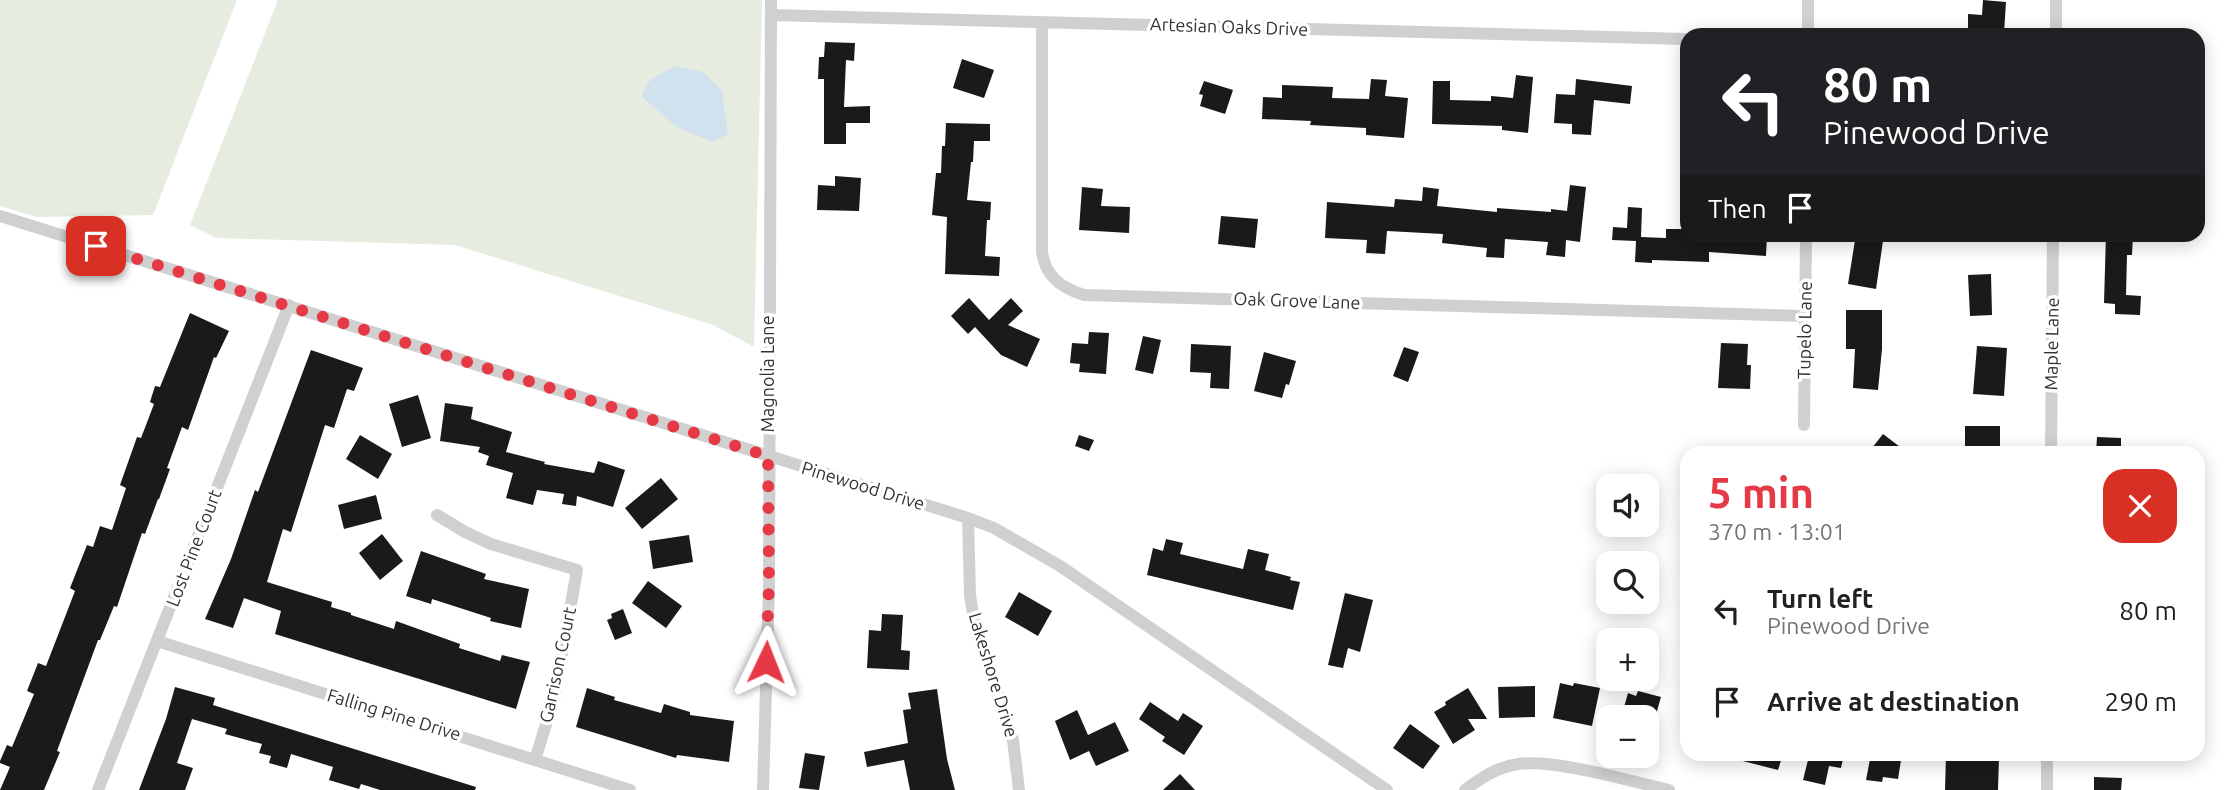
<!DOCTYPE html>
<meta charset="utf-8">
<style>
:root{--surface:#fff;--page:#f6f6f6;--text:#202124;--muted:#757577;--accent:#e63946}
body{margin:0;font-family:Ubuntu,sans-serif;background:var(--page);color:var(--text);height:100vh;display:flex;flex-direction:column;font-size:26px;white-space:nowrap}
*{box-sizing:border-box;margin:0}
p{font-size:23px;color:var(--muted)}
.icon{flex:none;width:38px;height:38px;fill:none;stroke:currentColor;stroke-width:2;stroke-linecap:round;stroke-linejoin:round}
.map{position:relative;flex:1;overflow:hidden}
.sheet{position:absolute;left:1680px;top:446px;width:525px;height:315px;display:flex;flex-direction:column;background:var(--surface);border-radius:21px;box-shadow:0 4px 18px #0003}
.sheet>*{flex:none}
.guide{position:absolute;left:1680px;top:28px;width:525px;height:214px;border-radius:21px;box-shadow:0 4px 18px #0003;background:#202124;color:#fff;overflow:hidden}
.tools{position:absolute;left:1596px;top:474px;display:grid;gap:14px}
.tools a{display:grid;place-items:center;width:63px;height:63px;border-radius:14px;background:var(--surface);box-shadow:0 4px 18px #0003;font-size:35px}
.pin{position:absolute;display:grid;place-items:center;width:60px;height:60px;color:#fff;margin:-30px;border-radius:14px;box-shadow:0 4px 10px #0006}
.me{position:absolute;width:77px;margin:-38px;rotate:2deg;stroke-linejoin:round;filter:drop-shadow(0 0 5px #0008)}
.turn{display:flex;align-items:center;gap:24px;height:147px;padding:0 28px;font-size:32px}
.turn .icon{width:91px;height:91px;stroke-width:2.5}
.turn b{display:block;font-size:49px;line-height:60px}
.then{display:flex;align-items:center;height:66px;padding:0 28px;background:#0003;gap:14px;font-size:26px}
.round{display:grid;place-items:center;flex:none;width:74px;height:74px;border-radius:21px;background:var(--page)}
.head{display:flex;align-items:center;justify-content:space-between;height:119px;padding:0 28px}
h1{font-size:42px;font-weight:700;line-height:52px;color:var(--accent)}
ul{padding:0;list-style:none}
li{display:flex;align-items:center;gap:21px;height:91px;padding:0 28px}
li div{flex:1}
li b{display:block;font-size:26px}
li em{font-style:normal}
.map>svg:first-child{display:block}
</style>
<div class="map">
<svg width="2234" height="790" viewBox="0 0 2234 790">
<rect width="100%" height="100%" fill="#fff"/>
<path fill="#e6ecdf" d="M0,0H237L153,215L37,217L0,206Z
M278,0H762L754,347L713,325L455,245L217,238L190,225Z"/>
<path fill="#cfe2ee" d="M675,66L703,72L722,91L728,134L712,142L677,127L641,96L650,80Z"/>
<path fill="#1a1a1a" d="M1983,0L2006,2L2004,33L1968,31V14L1982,15Z
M825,42L855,43L854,61L846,60L844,107L870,106V123H846V144H824V79H818L819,57H824Z
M962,59L994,70L984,98L953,88Z
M1516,75L1533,77L1528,133L1502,130V126L1432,124L1433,81H1450V100L1491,101V96L1513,98Z
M1371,79L1387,80L1385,96L1408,98L1404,138L1366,135V128L1310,125L1311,121L1262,119L1263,97L1282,98V85L1333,87L1332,98L1369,99Z
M1576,79L1632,86L1630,104L1594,100L1591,135L1572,134V124L1554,123L1556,94L1575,95Z
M1204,81L1233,90L1225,114L1200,106L1203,95L1199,94Z
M946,123L990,124V141H974L973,162H971L967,200L991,202L990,220H987L985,256L1000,257L999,276L945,274L947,217L932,215L936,173H941L942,146H945Z
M835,176L861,178L859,211L817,210L818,185L835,186Z
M1570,185L1586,187L1580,242L1566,240L1565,257L1546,255L1548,242L1505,239L1504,258L1486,257L1487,248L1442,243L1443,234L1387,231L1385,254L1366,253L1367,240L1325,238L1327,202L1394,207L1395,199L1422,201L1423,187L1439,189L1437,206L1497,212V208L1551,212V209L1567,211Z
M1082,187L1103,189L1101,206L1130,207L1129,233L1079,230Z
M1628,207L1642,208L1641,237L1666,238V229H1687V234H1767L1766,256L1709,252V262L1652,260V263L1635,262L1636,241L1612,240L1613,227L1627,228Z
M1221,216L1258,219L1255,248L1218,244Z
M1856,234H1884L1876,289L1848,284Z
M2106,234H2133L2132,255H2127L2126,295L2141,296L2140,315L2115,314V304L2104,303Z
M1991,274L1992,315L1970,316L1968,275Z
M969,298L989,320L1011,298L1023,311L1008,325L1040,339L1027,367L1001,355L975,327L968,334L951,316Z
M1846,310H1882V349L1878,390L1853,388L1855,349H1846Z
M190,313L229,331L216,358L214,357L188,430L182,427L167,468L170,469L159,499H158L145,534L142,533L117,607L114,606L100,640H98L57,751L60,752L44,790H0L10,767L0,763V761L7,745L12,747L34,694L27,691L38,663L46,666L75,591L70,588L87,545L93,547L100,526L112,530L126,488L120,485L137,437L141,438L154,404L150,402L155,386L160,387Z
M1089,332L1109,333L1106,374L1079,372L1080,364L1070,363L1072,343L1088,344Z
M1143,336L1161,340L1153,374L1135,370Z
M1721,343L1748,344L1747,365H1751L1750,389L1718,388Z
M1191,344L1231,346L1229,389L1210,388L1211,373L1190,372Z
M1977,346L2007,348L2004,396L1973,394Z
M1404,347L1419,352L1408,382L1393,376Z
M311,350L363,368L354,391L347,389L334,428L325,425L291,532L283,529L267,582L332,602L331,607L351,613V615L394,629L396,621L460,644L459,648L500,661L502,655L530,662L516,709L275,634L281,611L244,598L233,628L205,619L231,559L255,490L258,492Z
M1264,352L1296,361L1289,385L1286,384L1282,398L1254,391Z
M418,395L431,438L402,447L389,404Z
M445,403L473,407L471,419L512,432L506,452L545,462L544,464L594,473L598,461L625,470L613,507L577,496L576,506L562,504L564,494L537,490L533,505L506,498L513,473L486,465L489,456L478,452L480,447L440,441Z
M1965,426H2000V453H1965Z
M1883,434L1908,453H1868Z
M360,435L392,454L378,479L346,459Z
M1079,435L1094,440L1089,451L1075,446Z
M2097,437L2121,438V453H2096Z
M661,478L678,499L642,529L625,508Z
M376,495L382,519L344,529L338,505Z
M382,534L403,561L380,580L359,553Z
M689,535L693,562L653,569L649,541Z
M1166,539L1183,543L1180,554L1243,569L1248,549L1269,554L1265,570L1291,577L1290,580L1300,582L1293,610L1147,575L1153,548L1163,551Z
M421,551L486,574L484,579L529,589L521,628L490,621L491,618L432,599L431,604L406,596Z
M648,581L682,606L666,628L632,603Z
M1019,592L1052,611L1038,636L1005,617Z
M1345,593L1373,600L1360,652L1348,648L1343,668L1328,665Z
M623,609L632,633L615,640L607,620L612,618L611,614Z
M882,614L903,615L901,650L910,651L909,670L867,668L869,630L881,631Z
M1560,683L1573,686L1574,683L1600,688L1592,726L1553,718Z
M1535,686V717L1499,718L1498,687Z
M175,687L215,698L213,705L476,787L475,790H380L361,784L359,789L329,780L333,767L291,754L287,768L269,763L271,756L259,753L262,744L225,734L227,729L192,719L177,763L193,768L185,790H139L166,719Z
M587,688L615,697L614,700L661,713L664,704L690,712V715L734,721L729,762L677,755L676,758L576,727Z
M1468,688L1487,719H1468L1475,730L1453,744L1434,712L1446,705L1445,702Z
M937,689L947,759L955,790H910L904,760L867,767L864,752L908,743L903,710L911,709L908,693Z
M1638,691L1661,697L1655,718H1621L1628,693L1636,696Z
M1150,702L1178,721L1183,713L1203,726L1184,755L1162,741L1165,737L1139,719Z
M1077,710L1088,735L1115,722L1129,751L1096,766L1089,751L1070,760L1055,721Z
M1410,724L1440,746L1423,769L1393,748Z
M805,753L825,756L819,790L799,788Z
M1735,754H1783L1778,770L1735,759Z
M1804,754H1844L1841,768L1829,766L1825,785L1803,780L1808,760L1803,759Z
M1871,754H1902L1898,779L1883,777L1882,782L1866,780Z
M1946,755L1999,757L1998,790H1945Z
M1180,774L1195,790H1163Z
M2094,777L2122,778L2121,790H2094Z"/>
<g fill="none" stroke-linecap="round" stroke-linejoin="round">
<path stroke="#d0d0d0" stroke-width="12" d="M771,15L1687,39
M1042,22V252C1045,276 1061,288 1084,295L1805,316
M1808,35V0
M2056,35V0
M0,216L968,518L994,528L1060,566L1387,790
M1804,425L1806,234
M2051,453L2053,234
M437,515L465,532L491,544L577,570L555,695L535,760
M968,518L970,595L976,632L1013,740L1019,790
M157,641L630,790
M98,790L289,305
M763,790L769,586L771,0
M1465,790C1481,778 1497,767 1518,764C1556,759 1630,781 1669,790
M2047,790V754"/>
</g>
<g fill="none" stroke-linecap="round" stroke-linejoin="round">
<path stroke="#e63946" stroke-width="12" stroke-dasharray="0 21.6" d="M96,246L768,456L769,586L766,662"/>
</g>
<g text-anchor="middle" stroke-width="7" stroke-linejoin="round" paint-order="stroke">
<g font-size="18" fill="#333" stroke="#fff">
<text transform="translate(1229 27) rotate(2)" y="6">Artesian Oaks Drive</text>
<text transform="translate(1297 301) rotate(2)" y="6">Oak Grove Lane</text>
<text transform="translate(1805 330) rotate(-89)" y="6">Tupelo Lane</text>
<text transform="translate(2052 344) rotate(-89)" y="6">Maple Lane</text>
<text transform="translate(768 374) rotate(-90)" y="6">Magnolia Lane</text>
<text transform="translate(863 486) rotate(17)" y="6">Pinewood Drive</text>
<text transform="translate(194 548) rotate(-69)" y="6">Lost Pine Court</text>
<text transform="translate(558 665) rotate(-78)" y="6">Garrison Court</text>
<text transform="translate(993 675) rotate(73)" y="6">Lakeshore Drive</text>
<text transform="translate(394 715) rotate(17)" y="6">Falling Pine Drive</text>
</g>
</g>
</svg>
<div class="tools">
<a><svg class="icon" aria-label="sound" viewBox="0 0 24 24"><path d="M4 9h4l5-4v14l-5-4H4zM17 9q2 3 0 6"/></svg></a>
<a><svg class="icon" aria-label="search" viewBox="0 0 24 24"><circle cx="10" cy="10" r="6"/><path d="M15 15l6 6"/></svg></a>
<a>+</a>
<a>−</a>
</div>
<div class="pin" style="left:96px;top:246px;background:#d93025"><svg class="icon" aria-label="arrive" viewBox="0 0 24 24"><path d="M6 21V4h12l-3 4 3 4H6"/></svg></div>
<svg class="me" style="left:766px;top:662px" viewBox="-20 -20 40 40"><path d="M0-17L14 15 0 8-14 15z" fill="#e63946" stroke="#fff" stroke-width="4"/></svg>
<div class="guide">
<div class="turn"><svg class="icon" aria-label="left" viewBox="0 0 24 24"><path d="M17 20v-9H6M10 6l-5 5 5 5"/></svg><div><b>80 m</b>Pinewood Drive</div></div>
<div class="then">Then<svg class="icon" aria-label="arrive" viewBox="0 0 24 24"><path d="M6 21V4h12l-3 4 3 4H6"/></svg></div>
</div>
<section class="sheet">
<div class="head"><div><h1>5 min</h1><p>370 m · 13:01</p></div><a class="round" style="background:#d93025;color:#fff"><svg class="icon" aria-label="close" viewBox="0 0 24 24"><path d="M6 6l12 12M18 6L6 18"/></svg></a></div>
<ul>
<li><svg class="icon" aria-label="left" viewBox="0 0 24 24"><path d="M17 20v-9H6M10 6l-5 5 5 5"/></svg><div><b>Turn left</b><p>Pinewood Drive</p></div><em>80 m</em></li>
<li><svg class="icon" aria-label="arrive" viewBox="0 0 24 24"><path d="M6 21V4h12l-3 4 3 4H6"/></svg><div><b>Arrive at destination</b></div><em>290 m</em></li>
</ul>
</section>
</div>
